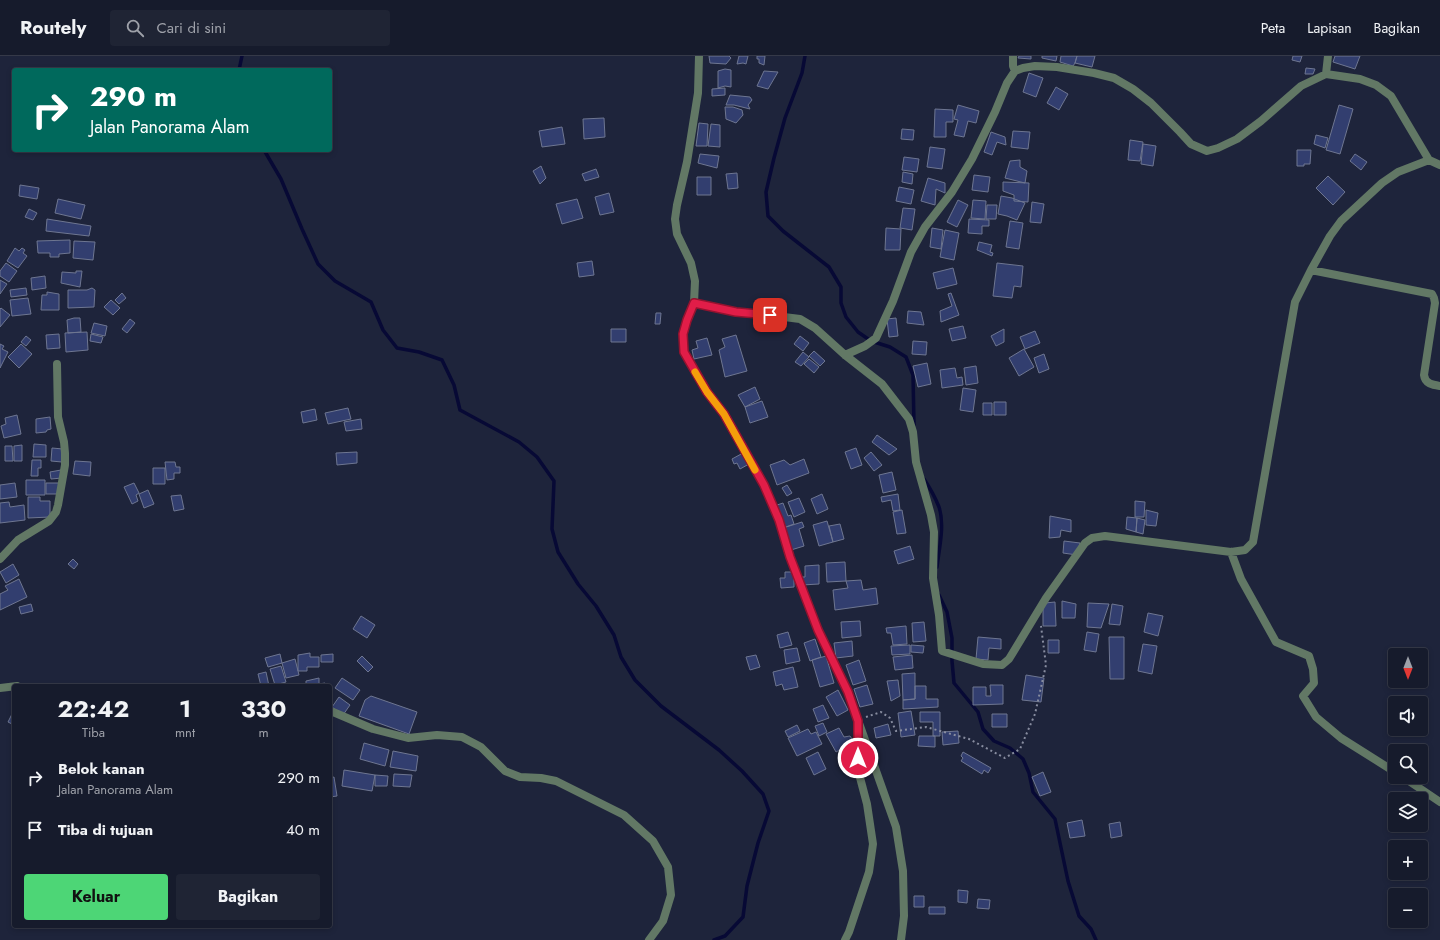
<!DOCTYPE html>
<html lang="id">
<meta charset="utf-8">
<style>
:root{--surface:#161b2c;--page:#1f2434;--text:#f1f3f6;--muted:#9ea1a9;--line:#353948;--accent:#4dd676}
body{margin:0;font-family:Jost,sans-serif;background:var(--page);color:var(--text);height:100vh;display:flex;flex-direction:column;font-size:15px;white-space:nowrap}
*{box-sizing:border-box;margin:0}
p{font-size:13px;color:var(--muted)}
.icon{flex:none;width:22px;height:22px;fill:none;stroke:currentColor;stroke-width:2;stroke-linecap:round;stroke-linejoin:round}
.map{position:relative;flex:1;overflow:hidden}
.sheet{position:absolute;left:12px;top:628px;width:320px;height:244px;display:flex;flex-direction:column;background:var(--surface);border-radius:4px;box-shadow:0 2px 6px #0003,0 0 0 1px var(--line)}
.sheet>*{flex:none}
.guide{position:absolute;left:12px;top:12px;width:320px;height:84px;border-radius:4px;box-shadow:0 2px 6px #0003,0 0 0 1px var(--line);background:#00695c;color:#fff;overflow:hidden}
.needle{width:26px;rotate:180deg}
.tools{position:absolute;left:1388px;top:592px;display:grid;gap:8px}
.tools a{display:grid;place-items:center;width:40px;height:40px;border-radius:4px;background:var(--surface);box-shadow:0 2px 6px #0003,0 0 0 1px var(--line);font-size:20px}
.pin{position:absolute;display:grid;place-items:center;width:34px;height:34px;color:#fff;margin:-17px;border-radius:8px;box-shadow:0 2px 6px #0006}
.me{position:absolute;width:44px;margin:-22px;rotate:0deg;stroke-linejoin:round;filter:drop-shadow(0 0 3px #0008)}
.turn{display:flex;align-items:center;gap:14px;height:84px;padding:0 12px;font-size:18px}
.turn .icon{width:52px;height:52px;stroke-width:2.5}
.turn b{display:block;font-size:28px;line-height:34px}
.eta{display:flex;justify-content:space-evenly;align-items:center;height:68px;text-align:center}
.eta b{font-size:24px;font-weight:700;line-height:28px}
.primary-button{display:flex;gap:8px;margin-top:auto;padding:8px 12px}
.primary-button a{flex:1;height:46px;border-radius:4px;background:var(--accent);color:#111;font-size:16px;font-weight:700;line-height:46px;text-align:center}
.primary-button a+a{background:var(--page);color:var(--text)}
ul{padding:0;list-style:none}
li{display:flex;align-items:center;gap:12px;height:52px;padding:0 12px}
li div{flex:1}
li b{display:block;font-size:15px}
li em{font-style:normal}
header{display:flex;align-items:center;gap:24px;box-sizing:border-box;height:56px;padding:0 20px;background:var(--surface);border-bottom:1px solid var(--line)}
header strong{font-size:19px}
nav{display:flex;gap:22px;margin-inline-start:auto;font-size:14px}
.search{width:280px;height:36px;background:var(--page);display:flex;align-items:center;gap:10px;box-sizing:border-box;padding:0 14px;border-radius:4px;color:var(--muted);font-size:15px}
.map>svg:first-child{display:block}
</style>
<header>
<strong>Routely</strong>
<div class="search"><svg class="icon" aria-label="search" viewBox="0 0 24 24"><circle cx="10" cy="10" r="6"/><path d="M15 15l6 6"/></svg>Cari di sini</div>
<nav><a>Peta</a><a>Lapisan</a><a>Bagikan</a></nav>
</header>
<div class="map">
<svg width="1440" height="884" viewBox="0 0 1440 884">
<rect width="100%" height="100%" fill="#1e243b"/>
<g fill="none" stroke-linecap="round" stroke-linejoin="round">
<path stroke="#070935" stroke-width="3.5" d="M805,0L802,17L785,62L774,102L766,136L768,160L783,175L829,211L841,231V247L846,261L858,276L871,285L890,291L906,301L913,319L914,369
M239,14L242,0
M264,94L281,123L302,173L318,208L335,225L371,246L383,274L397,292L419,296L442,304L454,329L460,354L519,386L537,401L554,425L552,473L558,496L578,528L596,550L614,579L621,601L635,624L661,650L719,694L742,715L763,738L769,755L758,787L747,830L743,861L725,880L714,884
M924,423C930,432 935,441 939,451C945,469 939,493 937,511
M939,539L947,556L952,582V605L954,627L978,656L983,673L994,685L1010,692L1023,703L1029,717L1033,736L1055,763L1068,825L1079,860L1091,873L1096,884"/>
</g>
<path fill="#323e6f" stroke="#6e7691" d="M709,0H729L731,2L726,8L710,7Z
M739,0H748L746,8L743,7L737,8Z
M757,0H765L764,9L759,7V3H757Z
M1019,0H1031V3L1018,2Z
M1042,0H1057L1056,5L1042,2Z
M1061,0H1077L1075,7L1073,10L1060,6Z
M1077,0H1095L1092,11L1075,7Z
M1293,0H1302L1300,6L1292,4Z
M1335,0H1360L1355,13L1333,6Z
M1306,12L1315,13L1313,18H1305Z
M725,13L731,14V31L725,30L718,32V15Z
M764,15L778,16L768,33L757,30Z
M1029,17L1043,22L1036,41L1023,36Z
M1056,31L1068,38L1059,54L1047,47Z
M725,32V39L712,40V33Z
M730,39L750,41L752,44L748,49L750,53L734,49H726Z
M958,49L979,55L976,67L968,65L964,81L954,79L958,64L954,63Z
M1339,49L1353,53L1340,98L1326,94Z
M725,51H733L742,54L743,59L736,67L726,63Z
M935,53L953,54V66H946V81H934Z
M604,62L605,81L584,83L583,63Z
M699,67L708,68L707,90H696Z
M711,68L720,69V91L708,90Z
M562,71L565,88L542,91L539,75Z
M902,73L914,74L913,84L901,83Z
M1013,75L1030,76L1028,93L1011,91Z
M991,76L1005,81L1006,89L997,86L992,99L984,96Z
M1316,79L1328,82L1325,92L1314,88Z
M1130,84L1143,86L1140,105L1128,104Z
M1143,88L1156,90L1153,110L1141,108Z
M930,91L945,93L942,113L927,111Z
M1297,94H1311L1310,108H1304V110H1297Z
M700,98L719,100L717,112L698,107Z
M1355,98L1367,106L1361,114L1350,105Z
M904,101L919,103L917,116L902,114Z
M1020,104V111L1027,115L1025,127L1005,122L1010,105Z
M541,110L546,122L540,128L533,115Z
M596,113L599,121L585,125L582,118Z
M903,116L913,118L912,128L902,126Z
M737,117L738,132L728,133L726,118Z
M974,119L990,121L988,136L972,134Z
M1328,120L1345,136L1333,149L1316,132Z
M697,121H711V139H697Z
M928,122L945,127V137L936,133L935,149L921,145Z
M1003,126L1029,127L1028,146L1014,145V139L1003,135Z
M20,129L39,132L37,143L19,140Z
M899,131L914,134L911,148L896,145Z
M609,137L614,156L600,159L595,141Z
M1001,140L1012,142L1025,147L1017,164L1007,160L998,158Z
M58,143L85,149L81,163L55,157Z
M577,143L583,162L562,168L556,148Z
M958,144L968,149L957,171L947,166Z
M973,144L986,145L985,163L971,162Z
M1032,146L1044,148L1041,167L1030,166Z
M987,149H997L996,163H986Z
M903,152L915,153L912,174L900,172Z
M29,153L37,157L33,164L25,161Z
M47,163L91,170L89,180L46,175Z
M969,163L989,164V170H982V178L968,177Z
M1010,165L1023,167L1019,193L1006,191Z
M886,172L901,173L900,194H885Z
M932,172L943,174L941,193L930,191Z
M945,174L959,177L954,204L940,201Z
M70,184V197L59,198V201H50V197H38L37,185Z
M74,185L95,186L93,204L73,202Z
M979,186L992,189L990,196L993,197L992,200L977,194Z
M15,192L19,195L22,192L25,194L23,197L27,200L18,212L7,205Z
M592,205L594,219L579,221L577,207Z
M6,207L17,215L9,226L0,220V215Z
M997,207L1023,210L1021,231L1014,230L1012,242L993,240Z
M953,212L957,228L937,233L933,217Z
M76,215H82L80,231L61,227L62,216L76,217Z
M45,220L46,232L32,234L31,222Z
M0,224L7,228L0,238Z
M26,232L27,239L11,241L10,234Z
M92,232L95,234L94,251L68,252V234H87Z
M47,236L59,238V254H41L42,239H47Z
M122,237L126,242L119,248L115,244Z
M951,237L959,259L941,266L940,255L952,250L948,238Z
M28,242L31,258L12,260L10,244Z
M111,244L120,252L113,259L104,251Z
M1,252L10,259L0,271V253Z
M908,255L921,256L924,269L907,267Z
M656,257H661L660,268H655Z
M74,262H80L81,276L68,277L67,264Z
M896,262L898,280L889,281L887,263Z
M130,263L135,267L127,277L122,273Z
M94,267L107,270L105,280L91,277Z
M963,270L966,282L952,285L949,273Z
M611,273H626V286H611Z
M1004,273V286L996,290L991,280Z
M1035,275L1040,287L1025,293L1020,281Z
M87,276L88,294L66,296L65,277Z
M59,278L60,292L47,293L46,279Z
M91,278L103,281L101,287L90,285Z
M736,279L747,315L725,321L719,294L725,291L722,283Z
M26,280L31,284L26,290L21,286Z
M800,280L809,287L803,295L794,288Z
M707,282L712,299L694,303L692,294L698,292L696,285Z
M913,285L927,286L926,299L912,298Z
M0,288L4,290L2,293L8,296L0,312Z
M21,288L32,298L19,312L8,301Z
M1024,293L1034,311L1019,320L1009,302Z
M814,295L825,305L820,310L809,300Z
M803,296L809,301L801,310L795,306Z
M1044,298L1049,313L1039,317L1034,302Z
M809,303L819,311L814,317L804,308Z
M927,307L931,328L918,331L913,310Z
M976,310L978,327L966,329L964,312Z
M955,312L957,322L962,321L963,329L942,332L940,314Z
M755,331L760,343L745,351L738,339Z
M963,332L976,334L973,356L960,354Z
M762,345L768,361L750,367L745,351Z
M994,346H1006V359H994Z
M983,347H992V359H983Z
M348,352L351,363L328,368L325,357Z
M315,353L317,364L303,367L301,356Z
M17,359L21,378L4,382L1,370L6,368L5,362Z
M50,361L51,373L47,374L46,376L36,377V363Z
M361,363L362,373L346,375L344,366Z
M877,379L897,393L889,399L872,386Z
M34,388L46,389V401H33Z
M22,389V405H14V390Z
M5,390H12L13,405H5Z
M52,392L63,393L62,406L51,405Z
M856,392L862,409L851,413L845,396Z
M357,396V407L337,409L336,397Z
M871,396L882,409L874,415L864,402Z
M743,397L749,408L740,413L737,407L734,408L732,403Z
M804,403L809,417L777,429L770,409L784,404L790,409Z
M32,404H41V412H38V420H31Z
M75,405L91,406L90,420L73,418Z
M165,406H175L176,411H180V417H174V423L167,424Z
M153,412H165V428H153Z
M61,414L62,422L51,423L50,416Z
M892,416L896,434L883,437L879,419Z
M26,424H45V439H26Z
M15,427L17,441L0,443V429Z
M46,427H60V438H46Z
M134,427L139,437L136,439L138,445L132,448L124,431Z
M787,429L792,437L787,440L782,432Z
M148,434L154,448L144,452L139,438Z
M822,438L828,453L817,458L811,443Z
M898,438L900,454L893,455L891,444L882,446L881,441Z
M181,439L184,453L174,455L171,440Z
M28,441H40V445H50V461L28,462Z
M799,442L805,456L794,461L788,446Z
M1135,445L1145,446L1144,461H1135Z
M9,446L10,451L24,449L25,464L0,467V447Z
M783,447L788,460L791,459L794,468L783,472L774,450Z
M902,454L906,477L897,478L893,456Z
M1146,454L1158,457L1156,470L1146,469Z
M1050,460L1071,464V476L1061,474L1060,481L1049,482Z
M1127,461L1137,462L1136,476L1126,473Z
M1137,462L1145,464L1143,478L1136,476Z
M827,465L833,486L819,490L813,469Z
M802,466L804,471L799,473L804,490L791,494L783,472Z
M840,468L844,483L833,486L829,470Z
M1064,485L1080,487L1077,499L1063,497Z
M910,490L914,503L898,508L894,495Z
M73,503L78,508L74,513L68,508Z
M845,506L846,525L827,526L826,507Z
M13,508L19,519L6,527L0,516Z
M819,509V528L802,529L801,521H805V510Z
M785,516H794V531L781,532L780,522H785Z
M19,523L27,541L0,554V538L8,534L5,530Z
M861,524L863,534L876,532L878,548L835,554L833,534L848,532L846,525Z
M1062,545L1076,548L1075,562H1062Z
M1055,546L1056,570H1043V550L1045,547Z
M1088,547L1109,548L1101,572L1087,571Z
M31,548L33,555L21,558L19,551Z
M1112,548L1123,550L1120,569L1109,568Z
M1148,557L1163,560L1158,580L1144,576Z
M361,560L375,569L367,582L353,573Z
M860,565L861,580L842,582L841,566Z
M924,566L926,585L913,586L912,567Z
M906,570L907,588L893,589L891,577H887L886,572Z
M788,576L792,589L780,592L777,579Z
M1087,576L1099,578L1096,596L1084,594Z
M978,581L1001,583V593L989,592L988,604L976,603Z
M1109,581H1124V623H1110Z
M815,583L821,601L810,605L804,587Z
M1048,584H1059V597H1048Z
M852,585L853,600L836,602L834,587Z
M1143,588L1157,590L1152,618L1138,615Z
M910,589V598L892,599L891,590Z
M911,589L924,590L923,597L911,596Z
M797,592L800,605L786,608L784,594Z
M310,597V601H319V611H307V615H298V599Z
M280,598L282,607L268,611L265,602Z
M333,598V606H321V599Z
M756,599L760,611L750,614L746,601Z
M912,599L913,612L895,614L893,601Z
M362,600L373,611L368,616L357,605Z
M826,600L834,627L820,631L812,604Z
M295,603L299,619L286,622L282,607Z
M859,604L866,625L853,629L846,609Z
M281,610L286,626L275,629L270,613Z
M793,611L798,631L784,634L782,628L776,630L773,616Z
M266,616L269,630H261L258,618Z
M915,617V643L903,644L902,618Z
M1026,619L1044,622L1041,646L1022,644Z
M319,622V628L325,627V630H301L306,629V625Z
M342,622L360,634L353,644L335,632Z
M898,624L900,640L891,645L887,625Z
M867,629L873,648L860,651L854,633Z
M990,629H1003V648L973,649V631H986V640H991Z
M915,630H926V643H938V651L903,653V644L915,643Z
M838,634L848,654L837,660L826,641Z
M371,640L417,656L409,678L359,660L365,644Z
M339,641L350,649L343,659L332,651Z
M823,649L829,662L818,666L813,653Z
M911,655L915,679L901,681L898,657Z
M13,656L14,657V669L8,666Z
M920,656H940V680H933V666H920Z
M992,658H1007V671H992Z
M823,667L827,676L819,680L815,670Z
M888,668L891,679L876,682L874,672Z
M797,669L800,675L788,681L785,675Z
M839,672L844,681L850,680L854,686L836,696L826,678Z
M808,673L811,678L816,676L822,688L797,700L788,682Z
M958,675L959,687L943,689L942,676Z
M919,680H935V691L918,690Z
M364,687L389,694L385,710L360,703Z
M393,695L418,700L416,715L390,711Z
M818,696L826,713L814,719L806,702Z
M963,696L991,712L988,717L984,714L982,718L961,705L963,702L961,700Z
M344,714L375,719L372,735L342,730Z
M1043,716L1051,736L1040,740L1032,721Z
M394,718L412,719L410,731L393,730Z
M375,719L388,720L387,730H375Z
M334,721L337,740L330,741V722Z
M1082,764L1085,780L1070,782L1067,767Z
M1120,766L1122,780L1111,782L1109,768Z
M958,834L968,835L967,847L958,846Z
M914,840H924V851H914Z
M978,843L990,844L989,853L977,852Z
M929,851H945V858H929Z"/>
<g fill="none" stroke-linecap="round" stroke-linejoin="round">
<path stroke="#888da0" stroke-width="2" stroke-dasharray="2 3" stroke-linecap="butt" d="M866,661L881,656L890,662L896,675L926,671L969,683L1005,702L1020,693L1035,658L1046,609L1041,570"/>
<path stroke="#627865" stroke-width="8" d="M699,0L698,37L687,106L677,149L675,163L677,178L691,207L695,225L694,247L687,263L683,278L684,296L707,336L724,358L764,429L779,464L790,501L818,574L848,636L896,771L903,815L904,860L901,884
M1013,0V10L1015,15
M1326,18L1328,0
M1429,104L1398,116L1382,127L1341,165L1330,180L1311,214L1432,238L1434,242L1435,247L1424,319C1425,328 1433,329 1440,330
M694,247L736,256L760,258L800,263L815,272L845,299L882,328L909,363L913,376L916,406L931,459L934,476L933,522L939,559L942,595L983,608L1002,609L1009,603L1046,542L1085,487L1092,482L1105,480L1231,496L1245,494L1253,486L1295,246L1311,214
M845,299L865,290L876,282L893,245L911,196L925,171L952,136L972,103L995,56L1007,27L1015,15L1023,12L1035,10L1057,11L1094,17L1114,22L1133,33L1151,47L1180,76L1191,88L1207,95L1218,92L1237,83L1261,65L1301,30L1326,18L1360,23L1376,29L1391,40L1429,104L1440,109
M1231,496L1241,523L1276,586L1309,600L1313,613L1314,627L1303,640L1316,661L1341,682L1395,716
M0,503L18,484L49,465L56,456L58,449L65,409V397L64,386L58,361L57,308
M0,632L17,630
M330,656H333L373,673L408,682L437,679L462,681L481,691L505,715L520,721L541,722L556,725L624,759L653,785L668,811L671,839L663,865L649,884
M1403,721L1440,746
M845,884L849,876L869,816L873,788L867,748L858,714V672"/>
</g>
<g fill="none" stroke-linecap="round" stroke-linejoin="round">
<defs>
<path id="route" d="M770,259L736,256L694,247L687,264L683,278L684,296L707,336L724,358L764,429L779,464L790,501L818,574L848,636L858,665V702"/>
</defs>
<use href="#route" stroke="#92132f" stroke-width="10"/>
<use href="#route" stroke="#e11d48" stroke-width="7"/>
<path stroke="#f59e0b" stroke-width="7" d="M695,316L707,336L724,358L755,414"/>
</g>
</svg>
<div class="tools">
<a><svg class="needle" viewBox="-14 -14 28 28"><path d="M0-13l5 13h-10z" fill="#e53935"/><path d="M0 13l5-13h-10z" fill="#9ea1a9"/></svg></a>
<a><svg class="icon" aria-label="sound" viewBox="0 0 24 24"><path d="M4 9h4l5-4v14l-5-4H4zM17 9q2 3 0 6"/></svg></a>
<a><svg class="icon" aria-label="search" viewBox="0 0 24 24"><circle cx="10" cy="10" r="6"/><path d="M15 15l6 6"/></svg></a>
<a><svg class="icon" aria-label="layers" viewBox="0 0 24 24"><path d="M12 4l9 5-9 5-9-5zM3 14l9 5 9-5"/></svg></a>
<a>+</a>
<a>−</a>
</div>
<div class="pin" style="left:770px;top:259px;background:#d93025"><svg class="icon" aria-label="arrive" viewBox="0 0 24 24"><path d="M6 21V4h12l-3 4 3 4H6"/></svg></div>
<svg class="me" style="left:858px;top:702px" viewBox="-20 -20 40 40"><circle r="17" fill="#e11d48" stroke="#fff" stroke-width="3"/><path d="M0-11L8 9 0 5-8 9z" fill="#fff"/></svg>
<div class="guide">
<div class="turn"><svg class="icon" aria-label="right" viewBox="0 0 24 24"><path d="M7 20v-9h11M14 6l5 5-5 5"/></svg><div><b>290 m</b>Jalan Panorama Alam</div></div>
</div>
<section class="sheet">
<div class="eta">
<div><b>22:42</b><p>Tiba</p></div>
<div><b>1</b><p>mnt</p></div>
<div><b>330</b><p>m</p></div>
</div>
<ul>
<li><svg class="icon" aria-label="right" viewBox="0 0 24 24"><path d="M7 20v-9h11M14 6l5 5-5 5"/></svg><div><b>Belok kanan</b><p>Jalan Panorama Alam</p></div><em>290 m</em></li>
<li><svg class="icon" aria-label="arrive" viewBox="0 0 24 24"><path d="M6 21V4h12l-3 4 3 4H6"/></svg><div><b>Tiba di tujuan</b></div><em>40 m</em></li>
</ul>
<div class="primary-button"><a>Keluar</a><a>Bagikan</a></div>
</section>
</div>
